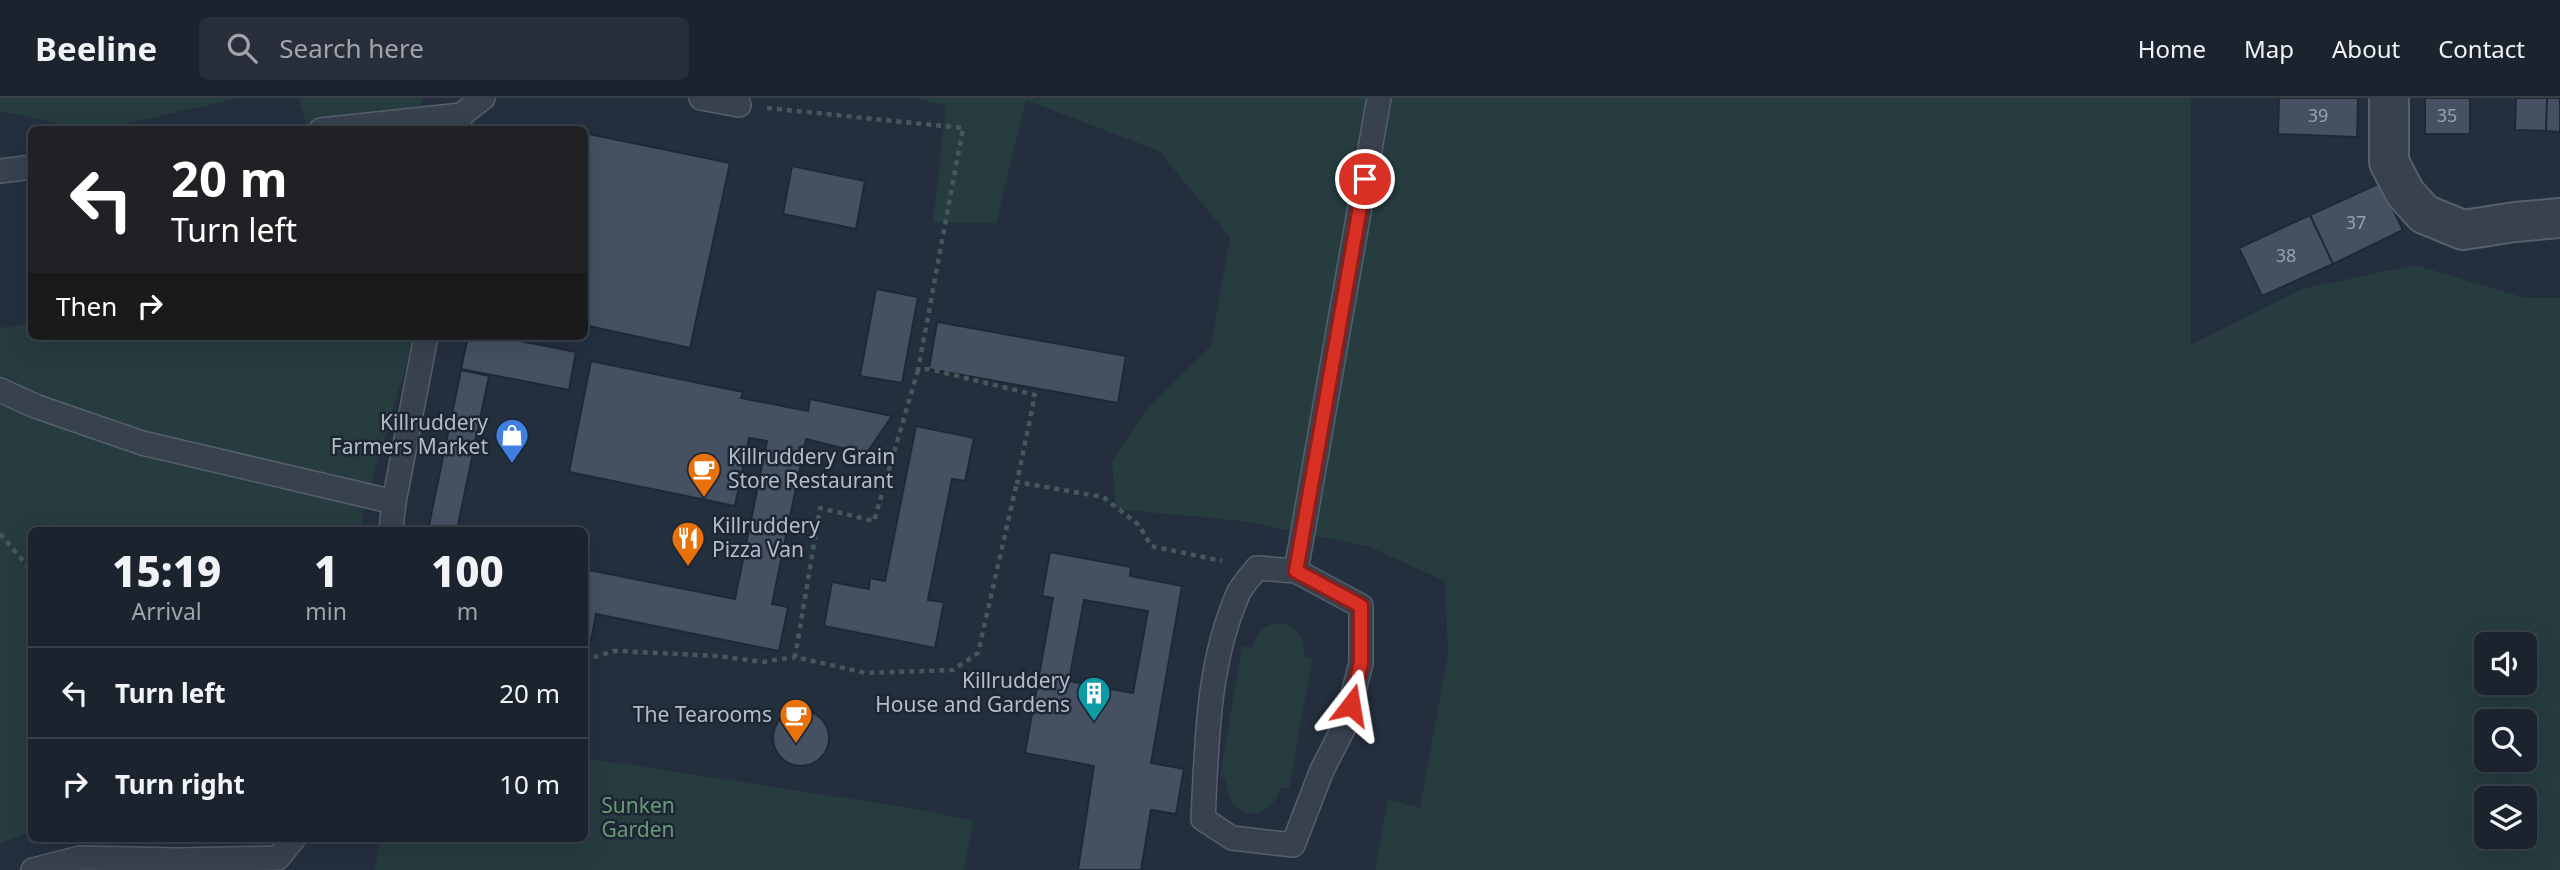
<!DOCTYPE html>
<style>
:root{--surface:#1b232e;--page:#282f3a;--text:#f1f3f6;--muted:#a0a4aa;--line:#39404a}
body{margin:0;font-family:"Noto Sans",sans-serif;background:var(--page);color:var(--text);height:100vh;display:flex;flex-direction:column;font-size:26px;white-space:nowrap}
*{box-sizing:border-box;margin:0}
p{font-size:23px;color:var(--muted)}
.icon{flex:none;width:38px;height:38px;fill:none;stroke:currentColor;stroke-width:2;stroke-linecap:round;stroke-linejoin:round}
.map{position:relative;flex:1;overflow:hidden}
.panel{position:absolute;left:28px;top:429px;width:560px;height:315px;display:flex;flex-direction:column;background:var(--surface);border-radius:10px;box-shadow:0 7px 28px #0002,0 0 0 2px var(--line)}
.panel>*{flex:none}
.banner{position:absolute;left:28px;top:28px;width:560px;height:214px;border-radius:10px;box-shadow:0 7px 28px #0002,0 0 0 2px var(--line);background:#202124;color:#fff;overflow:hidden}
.controls{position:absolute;left:2474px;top:534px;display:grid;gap:14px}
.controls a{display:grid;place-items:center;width:63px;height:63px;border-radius:10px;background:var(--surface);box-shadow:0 7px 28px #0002,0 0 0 2px var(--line);font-size:35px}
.pin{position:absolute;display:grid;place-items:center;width:60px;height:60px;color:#fff;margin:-30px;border:4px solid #fff;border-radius:50%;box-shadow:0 2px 7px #0007}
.me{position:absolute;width:77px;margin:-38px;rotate:14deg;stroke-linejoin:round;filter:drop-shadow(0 0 5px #0008)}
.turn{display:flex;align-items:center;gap:24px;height:147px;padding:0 28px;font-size:32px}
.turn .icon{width:91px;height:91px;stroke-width:2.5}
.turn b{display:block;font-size:49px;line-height:60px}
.then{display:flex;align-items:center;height:66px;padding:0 28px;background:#0003;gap:14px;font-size:26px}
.eta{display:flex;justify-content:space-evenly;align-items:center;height:119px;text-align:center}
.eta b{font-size:42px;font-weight:800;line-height:49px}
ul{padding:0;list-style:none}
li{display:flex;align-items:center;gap:21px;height:91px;padding:0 28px;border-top:2px solid var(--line)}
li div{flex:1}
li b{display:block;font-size:26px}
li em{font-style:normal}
header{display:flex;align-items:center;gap:42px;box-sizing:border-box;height:98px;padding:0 35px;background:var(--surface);border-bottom:2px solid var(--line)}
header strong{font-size:33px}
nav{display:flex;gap:38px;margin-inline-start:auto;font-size:24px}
.search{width:490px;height:63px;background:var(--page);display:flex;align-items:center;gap:18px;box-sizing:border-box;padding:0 24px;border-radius:10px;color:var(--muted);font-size:26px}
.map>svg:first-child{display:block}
</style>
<header>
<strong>Beeline</strong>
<div class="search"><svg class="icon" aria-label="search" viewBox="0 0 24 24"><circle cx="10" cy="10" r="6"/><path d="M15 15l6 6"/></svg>Search here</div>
<nav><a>Home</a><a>Map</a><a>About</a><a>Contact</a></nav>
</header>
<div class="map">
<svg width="2560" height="772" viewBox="0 0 2560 772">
<rect width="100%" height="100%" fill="#242f3e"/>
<path fill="#263c3f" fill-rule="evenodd" d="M0,0H238L99,32L86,31L0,13Z
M299,0H424L416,24L422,31H307Z
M916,0H2191V247L2302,191L2415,167L2525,200H2560V772H1375L1388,701L1420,710L1448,556L1445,483L1367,448L1243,423L1116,411L1112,364L1145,313L1211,248L1230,139L1159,53L1026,2L996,125L933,124L946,8ZM2487,546H2525V584H2487ZM2487,623H2525V662H2487ZM2487,700H2525V738H2487Z
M31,225L32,238H413L409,258L364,409L361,432H32L31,734L0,745V230Z
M1283,525C1299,532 1305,541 1304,559L1312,561L1289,691L1281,690C1268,728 1225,721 1226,680L1220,679L1242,548L1252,550C1257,533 1265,526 1283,525Z
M585,660L910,710L973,723L964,772H375L380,740H584Z"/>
<path fill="#455162" stroke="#1f2835" stroke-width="2" fill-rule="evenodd" d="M2279,0H2358L2357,39L2278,36Z
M2425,0H2470V36H2425Z
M2516,0H2547L2546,33L2515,32Z
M2547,0H2560V34L2546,33Z
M584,35L730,65L690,250L584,227Z
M792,68L865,83L856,131L783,116Z
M2380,85L2403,132L2333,166L2310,117Z
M2310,117L2333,166L2262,198L2239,150Z
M876,191L918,199L902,285L860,278Z
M937,224L1126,258L1118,305L929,271Z
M468,238H496L576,254L569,292L461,271Z
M591,263L743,294L741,300L808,313L810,301L892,318L866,356L806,341L772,506L788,509L779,553L596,516L591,542L584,541V471L735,501L767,343L749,340L735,408L569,374Z
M461,272L489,278L457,432H428Z
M916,328L974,340L965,383L952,381L928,502L944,504L935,550L824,528L832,484L869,491L870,480L885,483Z
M1050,454L1131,469L1130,478L1182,488L1151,665L1184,671L1176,716L1151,712L1141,772H1078L1094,668L1025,655L1053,500L1042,498ZM1084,502L1148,513L1133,595L1069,583Z
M773 640a28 28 0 1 1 56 0a28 28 0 1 1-56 0Z"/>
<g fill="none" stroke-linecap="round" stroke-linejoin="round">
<defs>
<path id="lane" d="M701,0L739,7
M458,31L461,17L483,0
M321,32L461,17
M0,73L32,69
M0,292L35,308L142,345L394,404
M391,432L394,404L426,238
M1257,470L1296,473L1361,508V565L1345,627L1322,672L1293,747L1232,740L1203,721C1207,646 1207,567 1238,496C1242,487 1251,478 1257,470Z
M1296,473L1379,0
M33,772L80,760L178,762L278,760L294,740"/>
<path id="street" d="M2389,0V64L2405,95L2424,116L2463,132L2515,124L2560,120"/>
</defs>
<use href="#lane" stroke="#565f6c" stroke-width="26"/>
<use href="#street" stroke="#565f6c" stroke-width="42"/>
<path stroke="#44595c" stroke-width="4.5" stroke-dasharray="5 5" stroke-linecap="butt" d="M767,10L963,30L918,272L929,271L1035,297L1017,384L1103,399L1139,427L1151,448L1222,463
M918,272L874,423L820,410L795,559L866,575L953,572L978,555L1017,384
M0,436L32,473
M584,562L615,553L719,558L763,564L795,559"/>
<use href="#lane" stroke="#38414e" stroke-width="23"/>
<use href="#street" stroke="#38414e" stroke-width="38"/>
</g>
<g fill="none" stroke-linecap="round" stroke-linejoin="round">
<defs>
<path id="route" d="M1351,607L1361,565V508L1296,473L1365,81"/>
</defs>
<use href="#route" stroke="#8d1f18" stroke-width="18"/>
<use href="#route" stroke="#d93025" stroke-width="12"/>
</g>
<defs>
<symbol id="shop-pin" viewBox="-11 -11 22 30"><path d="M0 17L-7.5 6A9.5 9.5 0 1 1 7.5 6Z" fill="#3f7fe0" stroke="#1d2633"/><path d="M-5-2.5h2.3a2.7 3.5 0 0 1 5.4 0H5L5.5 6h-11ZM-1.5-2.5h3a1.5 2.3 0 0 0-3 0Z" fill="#fff"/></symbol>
<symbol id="cafe-pin" viewBox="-11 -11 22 30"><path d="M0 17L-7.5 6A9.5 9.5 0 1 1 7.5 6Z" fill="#e8710a" stroke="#1d2633"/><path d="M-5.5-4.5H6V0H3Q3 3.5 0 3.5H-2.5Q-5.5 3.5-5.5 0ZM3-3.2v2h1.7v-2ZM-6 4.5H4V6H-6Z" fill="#fff"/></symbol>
<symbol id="restaurant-pin" viewBox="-11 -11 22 30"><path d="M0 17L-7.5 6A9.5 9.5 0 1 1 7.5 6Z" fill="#e8710a" stroke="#1d2633"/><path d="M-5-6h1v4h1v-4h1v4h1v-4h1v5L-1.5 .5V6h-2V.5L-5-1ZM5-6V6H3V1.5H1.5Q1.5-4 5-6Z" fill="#fff"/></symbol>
<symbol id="building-pin" viewBox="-11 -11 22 30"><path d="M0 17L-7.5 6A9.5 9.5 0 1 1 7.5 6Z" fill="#0f9aa8" stroke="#1d2633"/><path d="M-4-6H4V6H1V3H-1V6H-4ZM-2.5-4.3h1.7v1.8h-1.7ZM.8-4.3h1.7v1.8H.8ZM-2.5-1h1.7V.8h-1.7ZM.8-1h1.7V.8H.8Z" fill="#fff"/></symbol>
</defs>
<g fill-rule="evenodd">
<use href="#shop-pin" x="493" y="318" width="38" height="52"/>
<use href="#cafe-pin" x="685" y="352" width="38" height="52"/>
<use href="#restaurant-pin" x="669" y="421" width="38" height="52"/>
<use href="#building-pin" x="1075" y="576" width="38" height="52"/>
<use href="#cafe-pin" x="777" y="598" width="38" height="52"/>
</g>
<g text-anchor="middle" stroke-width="5" stroke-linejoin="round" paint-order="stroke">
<g font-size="18" fill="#98a1af">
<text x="2318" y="24">39</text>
<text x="2447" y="24">35</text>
<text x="2356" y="131">37</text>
<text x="2286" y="164">38</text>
</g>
<g font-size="21" fill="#b4bcc9" stroke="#1d2633" text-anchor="end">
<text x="488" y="332">Killruddery<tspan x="488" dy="24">Farmers Market</tspan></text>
<text x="728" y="366" text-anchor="start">Killruddery Grain<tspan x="728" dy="24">Store Restaurant</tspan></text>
<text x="712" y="435" text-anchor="start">Killruddery<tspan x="712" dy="24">Pizza Van</tspan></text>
<text x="1070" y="590">Killruddery<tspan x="1070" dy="24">House and Gardens</tspan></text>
<text x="772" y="624">The Tearooms</text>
</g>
<g font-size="21" fill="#6b9a76" stroke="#1d2633">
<text x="638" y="715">Sunken<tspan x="638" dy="24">Garden</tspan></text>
</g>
</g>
</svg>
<div class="controls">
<a><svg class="icon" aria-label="sound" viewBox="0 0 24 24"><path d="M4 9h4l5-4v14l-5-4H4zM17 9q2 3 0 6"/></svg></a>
<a><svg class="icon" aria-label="search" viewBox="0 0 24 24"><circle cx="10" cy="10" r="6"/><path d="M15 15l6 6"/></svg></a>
<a><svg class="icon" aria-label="layers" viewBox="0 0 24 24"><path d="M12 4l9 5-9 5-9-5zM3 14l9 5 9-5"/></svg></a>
</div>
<div class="pin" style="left:1365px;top:81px;background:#d93025"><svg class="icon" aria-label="arrive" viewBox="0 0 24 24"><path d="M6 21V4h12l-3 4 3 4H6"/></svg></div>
<svg class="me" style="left:1351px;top:607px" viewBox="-20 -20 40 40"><path d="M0-17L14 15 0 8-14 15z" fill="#d93025" stroke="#fff" stroke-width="4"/></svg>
<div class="banner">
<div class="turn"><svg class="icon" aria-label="left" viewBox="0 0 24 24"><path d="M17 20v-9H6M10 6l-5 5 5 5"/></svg><div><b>20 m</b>Turn left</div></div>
<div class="then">Then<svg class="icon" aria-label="right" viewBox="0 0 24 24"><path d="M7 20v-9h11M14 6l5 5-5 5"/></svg></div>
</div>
<section class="panel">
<div class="eta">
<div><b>15:19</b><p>Arrival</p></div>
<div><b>1</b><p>min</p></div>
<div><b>100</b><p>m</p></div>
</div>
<ul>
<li><svg class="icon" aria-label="left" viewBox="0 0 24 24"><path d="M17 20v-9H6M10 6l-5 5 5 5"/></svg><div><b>Turn left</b></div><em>20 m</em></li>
<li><svg class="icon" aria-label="right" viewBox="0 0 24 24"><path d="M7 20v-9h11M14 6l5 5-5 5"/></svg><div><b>Turn right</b></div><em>10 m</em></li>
</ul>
</section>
</div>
